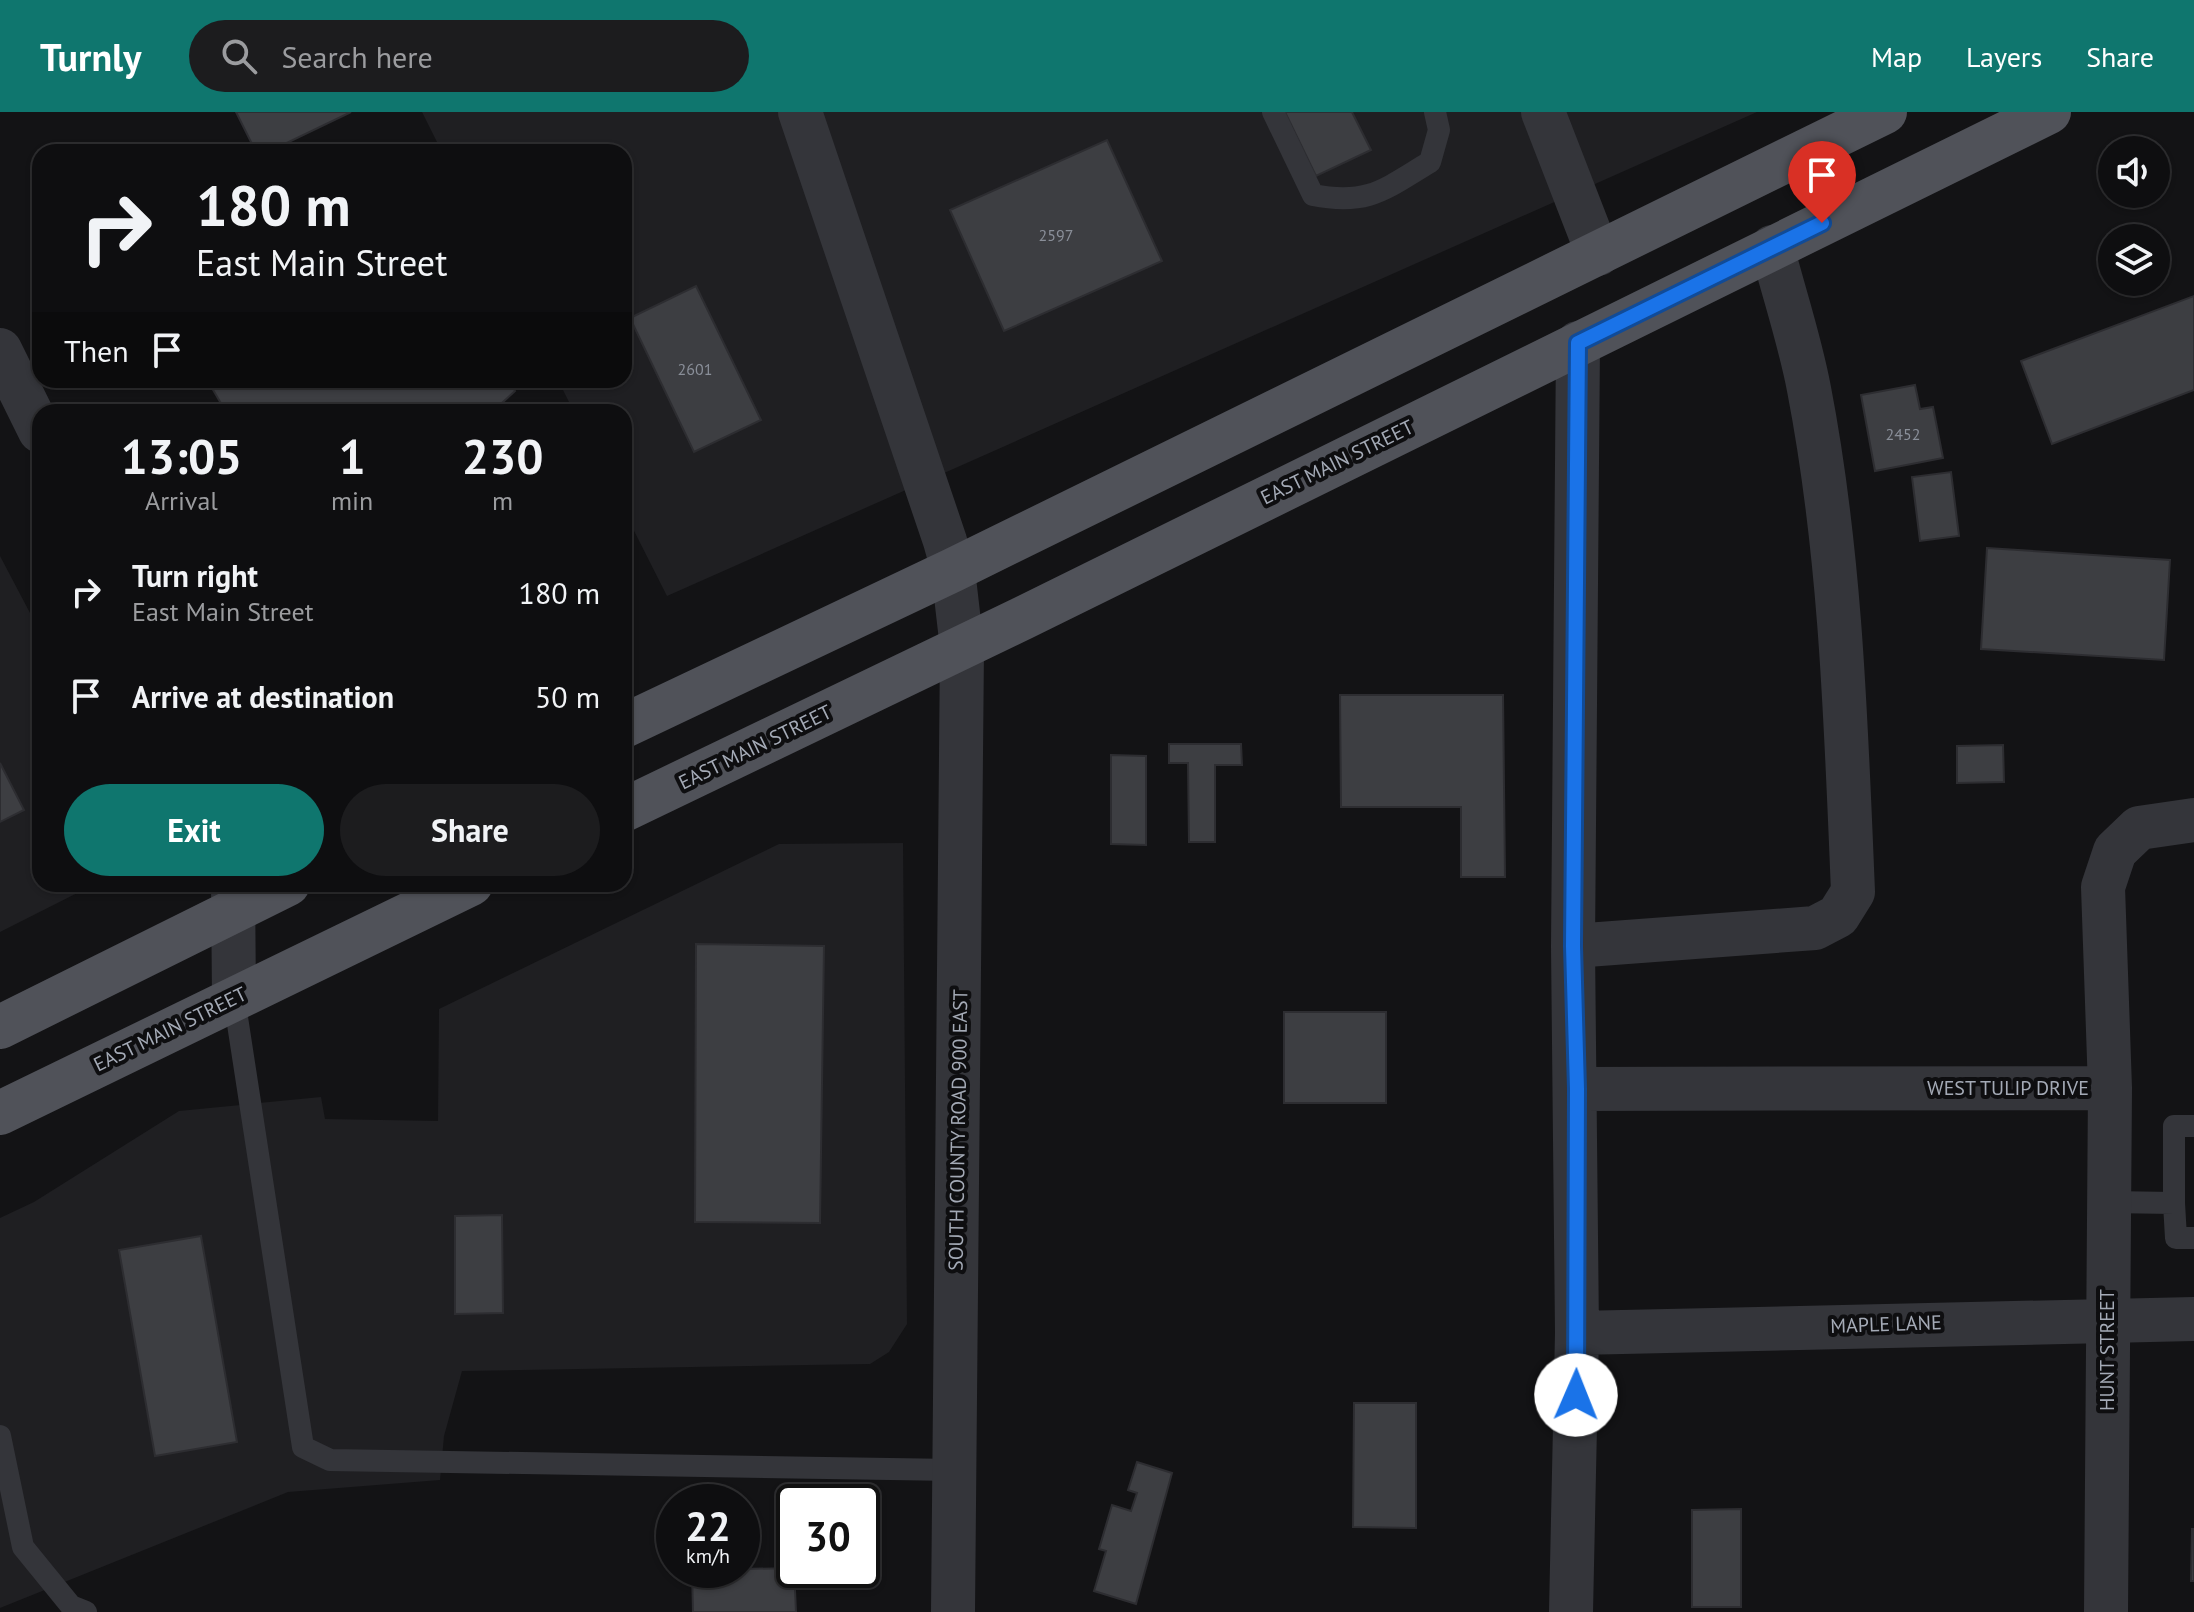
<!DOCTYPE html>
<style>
:root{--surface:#0e0e10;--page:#1c1c1e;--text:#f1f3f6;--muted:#9b9c9f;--line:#2e2e30;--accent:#0f766e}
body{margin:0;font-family:"PT Sans",sans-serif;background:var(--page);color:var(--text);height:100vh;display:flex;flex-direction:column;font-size:30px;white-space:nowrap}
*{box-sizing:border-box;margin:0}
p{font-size:26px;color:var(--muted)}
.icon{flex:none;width:44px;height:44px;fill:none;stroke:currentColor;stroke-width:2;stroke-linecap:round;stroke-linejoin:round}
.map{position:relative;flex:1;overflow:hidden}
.side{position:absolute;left:32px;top:292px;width:600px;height:488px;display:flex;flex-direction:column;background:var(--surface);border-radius:24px;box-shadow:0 2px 6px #0004,0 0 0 2px var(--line)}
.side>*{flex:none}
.guide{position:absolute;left:32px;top:32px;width:600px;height:244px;border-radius:24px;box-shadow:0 2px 6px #0004,0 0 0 2px var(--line);background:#0e0e10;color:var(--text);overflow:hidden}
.controls{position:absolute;left:2098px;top:24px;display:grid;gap:16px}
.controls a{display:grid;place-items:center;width:72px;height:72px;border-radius:50%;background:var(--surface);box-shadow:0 2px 6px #0004,0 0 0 2px var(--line);font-size:40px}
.speed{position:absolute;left:656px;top:1372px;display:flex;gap:16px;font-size:40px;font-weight:700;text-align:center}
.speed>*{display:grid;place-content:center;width:104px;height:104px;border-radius:50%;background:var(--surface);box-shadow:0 2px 6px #0004,0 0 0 2px var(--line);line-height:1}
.speed small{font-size:20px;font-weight:400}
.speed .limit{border:4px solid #111;border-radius:12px;background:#fff;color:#111}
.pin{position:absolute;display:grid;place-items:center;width:68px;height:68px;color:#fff;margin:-82px -34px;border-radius:50% 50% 50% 0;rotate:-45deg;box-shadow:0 0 8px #0007}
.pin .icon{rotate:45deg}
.me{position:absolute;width:88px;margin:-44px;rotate:1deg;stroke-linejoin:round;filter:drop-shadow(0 0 6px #0008)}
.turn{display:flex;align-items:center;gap:28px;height:168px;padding:0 32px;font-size:36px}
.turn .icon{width:104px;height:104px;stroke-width:2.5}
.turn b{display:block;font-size:56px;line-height:68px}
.then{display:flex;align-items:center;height:76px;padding:0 32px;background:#0003;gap:16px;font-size:30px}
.eta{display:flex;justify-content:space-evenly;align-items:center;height:136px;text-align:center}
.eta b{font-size:48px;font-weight:800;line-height:56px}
.button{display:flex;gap:16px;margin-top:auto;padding:16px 32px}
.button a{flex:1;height:92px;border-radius:48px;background:var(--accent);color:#fff;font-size:32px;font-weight:800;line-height:92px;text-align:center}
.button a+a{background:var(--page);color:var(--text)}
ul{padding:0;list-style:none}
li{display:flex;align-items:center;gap:24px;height:104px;padding:0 32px}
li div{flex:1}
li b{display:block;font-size:30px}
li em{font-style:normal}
header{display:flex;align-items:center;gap:48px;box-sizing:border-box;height:112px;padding:0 40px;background:var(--accent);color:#fff}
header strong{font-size:38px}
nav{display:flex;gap:44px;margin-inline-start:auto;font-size:28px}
.search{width:560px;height:72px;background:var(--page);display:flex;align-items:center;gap:20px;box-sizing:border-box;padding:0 28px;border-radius:44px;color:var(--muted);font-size:30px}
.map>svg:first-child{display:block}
</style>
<header>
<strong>Turnly</strong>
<div class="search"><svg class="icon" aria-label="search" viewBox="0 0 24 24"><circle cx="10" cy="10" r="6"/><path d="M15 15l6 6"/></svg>Search here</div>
<nav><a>Map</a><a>Layers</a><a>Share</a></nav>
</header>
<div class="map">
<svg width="2194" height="1500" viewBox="0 0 2194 1500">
<rect width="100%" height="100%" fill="#131315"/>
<path fill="#1f1f22" d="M422,0H1757L667,484L624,399V300H574L558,268H624V40H442Z
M0,444L40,520V772H95L0,820Z
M903,731L907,1212L889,1240L870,1252L462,1259L444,1324L440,1368L288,1380L0,1496V1106L34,1090L179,999L321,985L325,1007L438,1009L439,897L779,732Z"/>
<path fill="#3d3e42" stroke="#2d2d31" stroke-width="2" d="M236,0H351L268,40H256Z
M1285,0H1352L1371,38L1316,64Z
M1107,28L1162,149L1004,219L950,98Z
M696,174L761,308L694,340L630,206Z
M2194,184V278L2052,332L2021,249Z
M215,268H509L515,279L492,300H226L209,271Z
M1915,273L1920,297L1933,295L1943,346L1875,359L1861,283Z
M1951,360L1959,424L1920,429L1912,365Z
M1987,436L2170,448L2164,548L1981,537Z
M1340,583H1503L1505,765H1461V695H1341Z
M1169,632H1241L1242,653H1215V730H1189L1188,651H1169Z
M2003,633L2004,670L1957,671V634Z
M1111,643L1146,644V733L1111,732Z
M0,651L24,698L0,710Z
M696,832L824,834L820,1111L695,1110Z
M1284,900H1386V991H1284Z
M502,1103L503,1201L455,1202V1104Z
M201,1124L237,1330L155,1344L119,1138Z
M1354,1291H1416V1416L1353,1415Z
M1137,1350L1172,1361L1136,1492L1094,1479L1106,1439L1099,1437L1112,1393L1131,1399L1137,1381L1128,1378Z
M1741,1397V1495H1692V1398Z
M2192,1417H2194V1469H2191Z
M794,1456L796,1500H693L692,1458Z"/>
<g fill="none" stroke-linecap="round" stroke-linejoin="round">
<path stroke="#34353a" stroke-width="22" d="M1273,0L1313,83C1368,94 1385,77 1430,50L1439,18L1435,0
M234,886L303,1335L330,1348L954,1358
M2109,1090L2174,1091V1014H2194
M2174,1091L2176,1126H2194
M0,1324L23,1435L71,1494L86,1500"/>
<path stroke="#34353a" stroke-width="44" d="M800,0L945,429L953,458L962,536L953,1500
M1543,0L1598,142
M0,238L40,319
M233,772L234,886
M1573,834L1815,816L1838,804L1853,780C1846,612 1841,443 1809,277C1800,229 1784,182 1772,135
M1577,977L2110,976
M1577,1221L2194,1207
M1571,1500L1577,1221L1573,834L1578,231
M2106,1500L2110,976L2103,775L2115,739L2139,716L2194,708"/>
<path stroke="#505259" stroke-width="44" d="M624,614L953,458L1885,0
M624,698L1023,506L2049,0
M0,915L288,772
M0,1001L471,772"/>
</g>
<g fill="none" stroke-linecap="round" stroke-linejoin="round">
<defs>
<path id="route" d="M1576,1283L1577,977L1573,834L1578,231L1822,111"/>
</defs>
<use href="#route" stroke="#114b97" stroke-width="20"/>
<use href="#route" stroke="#1a73e8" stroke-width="14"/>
</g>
<g text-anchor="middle" stroke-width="8" stroke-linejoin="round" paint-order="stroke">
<g font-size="16" fill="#8a8f99">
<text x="1056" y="129">2597</text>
<text x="695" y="263">2601</text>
<text x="1903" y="328">2452</text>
</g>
<g font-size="20" fill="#a4aab6" stroke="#0e0e10">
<text transform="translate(1337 350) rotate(-26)" y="7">EAST MAIN STREET</text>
<text transform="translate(755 635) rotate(-26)" y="7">EAST MAIN STREET</text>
<text transform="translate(170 917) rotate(-26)" y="7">EAST MAIN STREET</text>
<text x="2008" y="983">WEST TULIP DRIVE</text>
<text transform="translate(958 1018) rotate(-89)" y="7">SOUTH COUNTY ROAD 900 EAST</text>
<text transform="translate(1886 1212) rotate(-2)" y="7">MAPLE LANE</text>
<text transform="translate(2107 1238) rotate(-90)" y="7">HUNT STREET</text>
</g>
</g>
</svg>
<div class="controls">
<a><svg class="icon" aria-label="sound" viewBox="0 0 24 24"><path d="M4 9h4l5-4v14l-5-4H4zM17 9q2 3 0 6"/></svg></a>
<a><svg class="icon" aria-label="layers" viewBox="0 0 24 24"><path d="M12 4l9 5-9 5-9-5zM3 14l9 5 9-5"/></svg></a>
</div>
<div class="speed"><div>22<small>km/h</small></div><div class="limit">30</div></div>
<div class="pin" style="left:1822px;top:111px;background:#d93025"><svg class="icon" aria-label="arrive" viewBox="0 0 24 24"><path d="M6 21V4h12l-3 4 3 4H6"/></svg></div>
<svg class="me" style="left:1576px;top:1283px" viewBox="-20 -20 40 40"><circle r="19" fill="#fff"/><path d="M0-13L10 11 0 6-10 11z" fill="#1a73e8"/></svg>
<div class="guide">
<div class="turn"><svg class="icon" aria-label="right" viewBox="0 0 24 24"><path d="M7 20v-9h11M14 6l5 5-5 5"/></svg><div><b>180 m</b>East Main Street</div></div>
<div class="then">Then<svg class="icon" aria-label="arrive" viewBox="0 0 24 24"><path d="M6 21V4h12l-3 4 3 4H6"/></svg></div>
</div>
<section class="side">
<div class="eta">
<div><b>13:05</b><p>Arrival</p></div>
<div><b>1</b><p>min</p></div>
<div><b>230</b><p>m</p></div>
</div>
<ul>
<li><svg class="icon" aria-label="right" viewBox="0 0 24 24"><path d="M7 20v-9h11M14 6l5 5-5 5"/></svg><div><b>Turn right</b><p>East Main Street</p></div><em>180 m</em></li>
<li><svg class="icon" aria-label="arrive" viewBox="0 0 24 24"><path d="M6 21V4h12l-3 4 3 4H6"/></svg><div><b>Arrive at destination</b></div><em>50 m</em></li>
</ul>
<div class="button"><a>Exit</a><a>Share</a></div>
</section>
</div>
